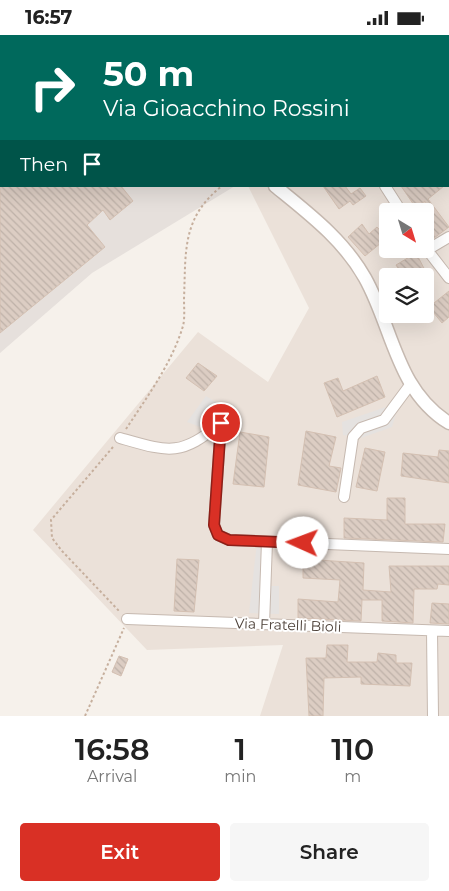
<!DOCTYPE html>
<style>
:root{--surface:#fff;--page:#f6f6f6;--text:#222;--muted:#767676;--accent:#d93025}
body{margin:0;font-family:Montserrat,sans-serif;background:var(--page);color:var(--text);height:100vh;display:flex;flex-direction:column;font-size:19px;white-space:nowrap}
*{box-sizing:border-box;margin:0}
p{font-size:16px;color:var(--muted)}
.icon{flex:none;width:28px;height:28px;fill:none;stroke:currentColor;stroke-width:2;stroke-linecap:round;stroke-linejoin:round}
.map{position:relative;height:681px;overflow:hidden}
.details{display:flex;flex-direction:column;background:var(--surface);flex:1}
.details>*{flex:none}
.hud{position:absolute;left:0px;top:0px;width:450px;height:152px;box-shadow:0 5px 20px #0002;background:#00695c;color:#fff;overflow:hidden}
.needle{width:32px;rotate:142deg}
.fabs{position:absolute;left:379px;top:168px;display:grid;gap:10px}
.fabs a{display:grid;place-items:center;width:55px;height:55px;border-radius:5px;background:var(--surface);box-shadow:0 5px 20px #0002;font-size:25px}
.pin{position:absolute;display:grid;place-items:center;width:42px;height:42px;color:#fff;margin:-21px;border:2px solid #fff;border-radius:50%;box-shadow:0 1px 5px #0007}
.me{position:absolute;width:55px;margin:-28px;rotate:272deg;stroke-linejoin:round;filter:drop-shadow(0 0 4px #0008)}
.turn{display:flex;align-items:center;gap:18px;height:105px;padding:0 20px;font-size:22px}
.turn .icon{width:65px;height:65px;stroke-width:2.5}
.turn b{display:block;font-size:35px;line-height:42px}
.then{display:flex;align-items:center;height:48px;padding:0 20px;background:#0003;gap:10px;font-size:19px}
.eta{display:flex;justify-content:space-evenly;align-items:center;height:85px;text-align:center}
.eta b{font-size:30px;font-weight:600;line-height:35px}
.primary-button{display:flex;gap:10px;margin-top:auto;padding:10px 20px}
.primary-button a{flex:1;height:58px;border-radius:5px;background:var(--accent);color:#fff;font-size:20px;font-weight:600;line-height:58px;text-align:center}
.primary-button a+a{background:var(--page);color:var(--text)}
.status{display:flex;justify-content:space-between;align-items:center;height:35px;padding:0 25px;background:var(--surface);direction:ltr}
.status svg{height:14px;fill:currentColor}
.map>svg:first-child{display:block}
</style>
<div class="status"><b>16:57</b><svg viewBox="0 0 49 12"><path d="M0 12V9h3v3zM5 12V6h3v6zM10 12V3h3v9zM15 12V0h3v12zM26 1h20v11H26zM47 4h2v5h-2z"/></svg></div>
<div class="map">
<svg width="449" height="681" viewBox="0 0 449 681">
<defs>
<pattern id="building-back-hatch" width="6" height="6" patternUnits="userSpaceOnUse" patternTransform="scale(1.25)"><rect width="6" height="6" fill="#dccdc3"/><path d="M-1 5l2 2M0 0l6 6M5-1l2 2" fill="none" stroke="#beb1a8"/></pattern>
</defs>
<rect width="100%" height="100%" fill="#f6f1eb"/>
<path fill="#ebe1d9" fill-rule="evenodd" d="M449,35V681H260L283,610L147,615L33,495L198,297L268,347L309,273L248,151H449ZM388,176H425V214H388ZM388,241H425V279H388Z"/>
<path fill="#e6e0dc" d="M0,15L1,151H235L92,238L0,318Z"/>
<path fill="#e5e2e0" d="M206,361L228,375L221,388L211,396L187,387Z
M386,372L396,379L392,392L361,403L343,400L342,387Z
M257,507H267L266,551H279V579L249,578Z"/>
<path fill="url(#building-back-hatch)" stroke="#d4c0b2" d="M0,151H121L133,166L110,185L103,175L87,190L105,212L0,298Z
M323,151H345L351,159L360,153L366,161L353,170L350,166L339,174Z
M401,151H444L428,164L449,192L434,203L425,191V166L416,173Z
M362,189L369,199L377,192L387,203L365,221L348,202Z
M416,218L428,241H403L396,230Z
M449,256V282L442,288L429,272Z
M198,328L217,341L204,356L186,343Z
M377,341L385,362L337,382L324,348L338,343L343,356Z
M306,396L336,402L329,431L341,433L336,457L298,450Z
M240,397L269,402L264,452L233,449Z
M365,413L385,417L377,456L356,452Z
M439,415L449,416V448L401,441L403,418L438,422Z
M387,463H405V489H445L443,507L344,503V483L387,485Z
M294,486L313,487V502L292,501Z
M177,524L199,525L194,577L174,576Z
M303,524L364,528L363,555L391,557L389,531H449V550L438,549L437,554H414L413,588L382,586V565H362L361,586L298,583V564L338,567L340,545L303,543Z
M432,568L449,569V589L430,588Z
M327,610H348L347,627H377L378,618L396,620V628H412L410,651L361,649V642L324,643L323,681H309L306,623H326Z
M119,621L128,624L121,641L112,637Z"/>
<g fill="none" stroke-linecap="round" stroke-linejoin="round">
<defs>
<path id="minor" d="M449,101V102
M385,151L401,176
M425,212L449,243
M427,215L449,202
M120,403C169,417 180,422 221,388L214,490L218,500L229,505L449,514
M344,462L353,402L361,393L384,385L410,350
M127,584L449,596
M264,589L267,507
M432,596L433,681"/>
<path id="tertiary" d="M85,0L87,1
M275,151C308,178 343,204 365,243C393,293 396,355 449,388"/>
</defs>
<use href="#minor" stroke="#c6b9b0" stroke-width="12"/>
<use href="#tertiary" stroke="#c6b9b0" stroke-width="15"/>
<path stroke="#c6af9d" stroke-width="2" stroke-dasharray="2.5 2.5" stroke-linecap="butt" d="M126,394C147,362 172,328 183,291C185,283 184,273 184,264C186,218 181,183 222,151
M113,412L51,485L52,503L62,516L120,577
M85,681L124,593"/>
<use href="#minor" stroke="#fff" stroke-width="10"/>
<use href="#tertiary" stroke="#fff" stroke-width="12"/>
</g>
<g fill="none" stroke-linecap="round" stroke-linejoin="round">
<defs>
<path id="route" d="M221,388L214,490L218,500L229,505L303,508"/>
</defs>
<use href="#route" stroke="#8d1f18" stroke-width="12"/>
<use href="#route" stroke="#d93025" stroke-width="9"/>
</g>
<g text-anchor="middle" stroke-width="4" stroke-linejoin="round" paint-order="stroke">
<g font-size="14" fill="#4c4038" stroke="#fff">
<text transform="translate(288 590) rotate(2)" y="5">Via Fratelli Bioli</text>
</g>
</g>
</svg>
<div class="fabs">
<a><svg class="needle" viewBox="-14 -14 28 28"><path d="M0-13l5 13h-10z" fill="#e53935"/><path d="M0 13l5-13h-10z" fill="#767676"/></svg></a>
<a><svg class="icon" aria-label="layers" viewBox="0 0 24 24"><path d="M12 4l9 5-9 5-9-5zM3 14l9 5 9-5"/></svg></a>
</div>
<div class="pin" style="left:221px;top:388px;background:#d93025"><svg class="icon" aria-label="arrive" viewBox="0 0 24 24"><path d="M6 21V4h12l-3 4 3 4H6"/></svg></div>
<svg class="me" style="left:303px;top:508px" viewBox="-20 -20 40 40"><circle r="19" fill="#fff"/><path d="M0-13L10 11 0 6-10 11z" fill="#d93025"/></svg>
<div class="hud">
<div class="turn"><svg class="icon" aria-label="right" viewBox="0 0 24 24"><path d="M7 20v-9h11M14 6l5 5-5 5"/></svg><div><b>50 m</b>Via Gioacchino Rossini</div></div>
<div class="then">Then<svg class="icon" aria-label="arrive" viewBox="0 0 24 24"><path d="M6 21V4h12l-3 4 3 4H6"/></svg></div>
</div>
</div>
<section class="details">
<div class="eta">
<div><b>16:58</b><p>Arrival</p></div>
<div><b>1</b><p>min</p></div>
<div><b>110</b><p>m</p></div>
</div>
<div class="primary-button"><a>Exit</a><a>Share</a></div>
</section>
